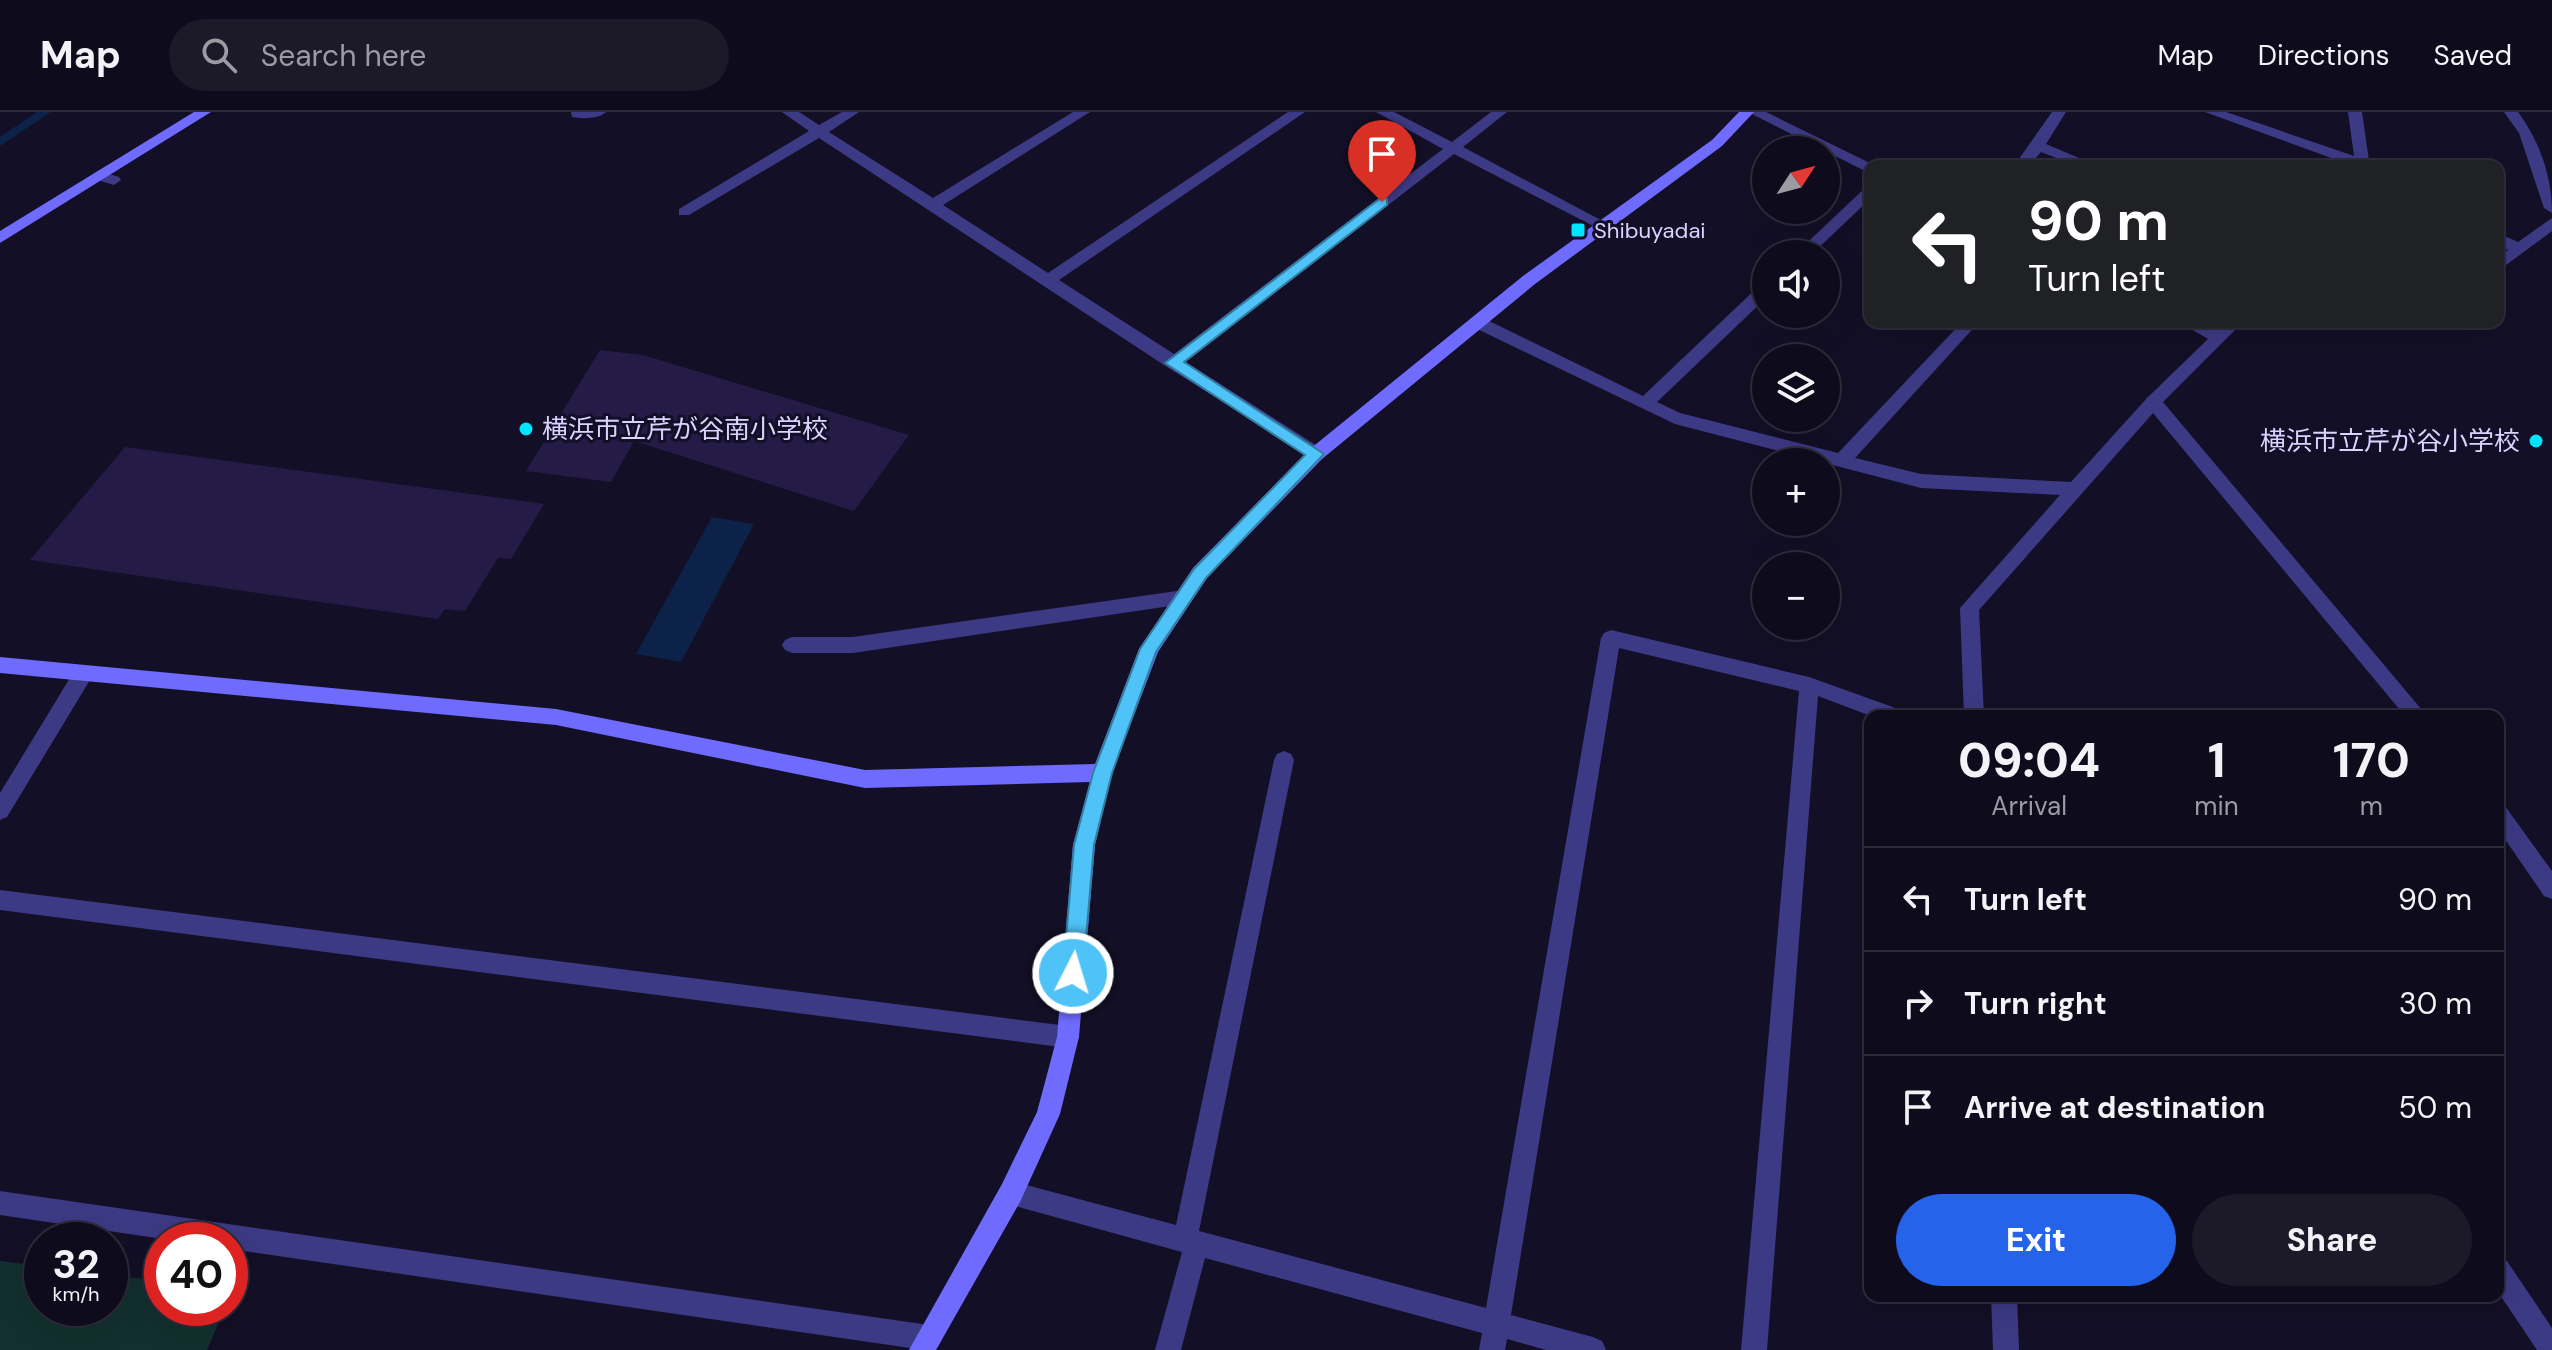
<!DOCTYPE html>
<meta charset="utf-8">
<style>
:root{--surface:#0e0b1c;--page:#1c1929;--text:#f1f3f6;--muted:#9b9ba3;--line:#2e2b3b;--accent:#2563eb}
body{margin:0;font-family:"DM Sans","Noto Sans JP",sans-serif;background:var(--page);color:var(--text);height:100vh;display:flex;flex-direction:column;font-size:30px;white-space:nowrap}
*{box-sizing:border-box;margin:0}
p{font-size:26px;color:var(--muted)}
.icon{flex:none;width:44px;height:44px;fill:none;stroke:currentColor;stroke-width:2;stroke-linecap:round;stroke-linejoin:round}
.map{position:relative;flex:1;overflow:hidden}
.panel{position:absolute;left:1864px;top:598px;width:640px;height:592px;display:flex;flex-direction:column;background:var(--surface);border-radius:16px;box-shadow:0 8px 32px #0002,0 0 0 2px var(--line)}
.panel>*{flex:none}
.banner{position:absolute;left:1864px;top:48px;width:640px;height:168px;border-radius:16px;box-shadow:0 8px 32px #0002,0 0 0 2px var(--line);background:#202124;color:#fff;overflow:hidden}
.needle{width:52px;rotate:54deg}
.fabs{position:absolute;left:1752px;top:24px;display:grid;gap:16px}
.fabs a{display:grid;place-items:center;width:88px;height:88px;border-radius:50%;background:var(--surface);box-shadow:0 8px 32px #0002,0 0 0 2px var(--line);font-size:40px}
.speed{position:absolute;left:24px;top:1110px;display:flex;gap:16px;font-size:40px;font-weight:700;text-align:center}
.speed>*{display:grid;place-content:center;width:104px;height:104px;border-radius:50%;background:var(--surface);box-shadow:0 8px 32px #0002,0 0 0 2px var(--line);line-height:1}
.speed small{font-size:20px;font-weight:400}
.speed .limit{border:12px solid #d22;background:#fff;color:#111}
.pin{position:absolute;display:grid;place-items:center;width:68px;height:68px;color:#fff;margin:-82px -34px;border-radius:50% 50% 50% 0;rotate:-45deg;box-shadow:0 0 8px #0007}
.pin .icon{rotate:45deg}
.me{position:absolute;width:88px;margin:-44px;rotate:5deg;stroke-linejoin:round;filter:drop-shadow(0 0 6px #0008)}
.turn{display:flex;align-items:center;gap:28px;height:168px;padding:0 32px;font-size:36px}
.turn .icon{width:104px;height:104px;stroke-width:2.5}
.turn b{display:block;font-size:56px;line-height:68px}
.eta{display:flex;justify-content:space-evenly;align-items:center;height:136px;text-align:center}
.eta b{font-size:48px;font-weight:800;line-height:56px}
.button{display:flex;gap:16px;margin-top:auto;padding:16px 32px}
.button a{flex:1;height:92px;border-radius:48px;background:var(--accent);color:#fff;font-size:32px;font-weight:800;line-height:92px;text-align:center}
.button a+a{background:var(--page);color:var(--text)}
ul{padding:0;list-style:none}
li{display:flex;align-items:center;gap:24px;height:104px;padding:0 32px;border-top:2px solid var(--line)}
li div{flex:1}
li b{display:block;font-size:30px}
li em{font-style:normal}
header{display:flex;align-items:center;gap:48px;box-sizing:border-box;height:112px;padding:0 40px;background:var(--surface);border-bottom:2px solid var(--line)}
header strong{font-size:38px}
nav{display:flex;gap:44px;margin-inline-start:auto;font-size:28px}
.search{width:560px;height:72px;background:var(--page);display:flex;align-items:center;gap:20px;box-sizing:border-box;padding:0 28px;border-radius:44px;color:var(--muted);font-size:30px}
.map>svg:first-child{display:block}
</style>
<header>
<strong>Map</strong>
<div class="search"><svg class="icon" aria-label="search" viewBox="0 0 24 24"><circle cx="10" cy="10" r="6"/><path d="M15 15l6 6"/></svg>Search here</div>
<nav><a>Map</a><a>Directions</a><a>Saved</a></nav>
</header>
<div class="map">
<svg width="2552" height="1238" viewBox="0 0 2552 1238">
<rect width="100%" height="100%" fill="#130f26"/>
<path fill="#12302f" d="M0,1149L42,1154V1196H110V1163L162,1169V1196H225L207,1238H0Z"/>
<path fill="#0c2248" d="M712,405L754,412L681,550L636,542Z"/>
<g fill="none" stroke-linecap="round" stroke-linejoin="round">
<path fill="#0c2248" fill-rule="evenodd" d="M37,0H51L0,34V25Z"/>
</g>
<path fill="#241b47" d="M600,238L643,243L909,323L854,399L634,329L611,370L526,359Z
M125,335L544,392L511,447L498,446L465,499L445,497L438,507L30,448Z"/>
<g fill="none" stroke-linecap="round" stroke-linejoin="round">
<path fill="#3d3a85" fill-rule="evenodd" d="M571,0H606C599,7 582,7 572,5Z
M99,59L119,65L121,68L114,73L94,67V61Z
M1184,478L1191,480L1193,485L1191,490L1184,492L853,541H792L785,538L782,533L785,528L792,525H853Z"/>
<path fill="#3d3a85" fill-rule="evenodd" d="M782,0H799L819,13L842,0H859L829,20L933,86L1073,0H1090L943,93L1048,161L1288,0H1305L1059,168L1174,242L1443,37L1376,0H1394L1452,30L1491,0H1507L1463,35L1612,114L1604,119L1599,117L1454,42L1186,250L1322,337L1325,342L1322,347L1316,348L1167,255L819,26L689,103H679V97L809,19Z
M1748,0H1766L1876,54H1870V61L1865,59Z
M2052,0H2066L2046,32L2098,54H2077L2041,40L2029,54H2014Z
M2205,0H2226L2354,44L2348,0H2362L2369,49L2375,54H2353Z
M2504,0H2518C2540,30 2552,64 2552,101L2544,96L2519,21Z
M1870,74V87L1812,142H1795L1865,76Z
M2552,106V119L2498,159V146L2508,138L2498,133V121L2518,130Z
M1766,172V186L1657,290L1680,301L1838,341L1962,210H1979L1855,346L1921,362L2071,370L2147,286L2208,227L2179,210H2201L2217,218L2225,210H2243L2163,290L2427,604H2405L2153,301L1979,498L1984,604H1964L1960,496L2060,383L1921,376L1675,312L1471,214L1469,210L1471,206H1483L1643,284L1760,173Z
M1611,518L1809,565L1901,598L1904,604H1871L1818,584L1767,1238H1741L1799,579L1619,536L1511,1203L1593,1225L1602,1229L1606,1238H1546L1507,1227L1505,1238H1479L1482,1221L1205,1146L1181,1238H1155L1182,1140L1011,1093L1002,1090L999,1081L1002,1072L1011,1069L1176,1113L1274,648L1277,642L1284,639L1291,642L1294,648L1199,1119L1486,1196L1601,526L1604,521Z
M83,554L90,556L93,562L90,568L7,705L0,708V681L76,556Z
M2498,691L2505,694L2552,759V787L2544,784L2498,717Z
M0,778L1068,914L1076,917L1079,925L1076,933L1068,936L0,798Z
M0,1079L929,1213L938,1217L942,1226L938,1235L924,1238L230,1137V1128H170L0,1103Z
M2498,1146L2507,1149L2552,1216V1238H2537L2498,1180Z
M1991,1184H2017L2019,1238H1993Z"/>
<path fill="#6f6bff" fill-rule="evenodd" d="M194,0H211L0,131V119Z
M1739,0H1754L1722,34L1535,172L1322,347L1207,466L1158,540L1112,661L1095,733L1079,925L1060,1002L1020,1090L936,1238H909L1002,1072L1037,1000L1057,925L1073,733L1090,670L865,676L556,613L0,561V545L556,597L865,658L1095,652L1139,537L1193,456L1310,337L1523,164L1712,28Z"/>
</g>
<path fill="#4fc3f7" stroke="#337fa1" stroke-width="2" d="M1382,85L1387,87V93L1184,250L1324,342L1206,466L1156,540L1112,661L1094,733L1083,861L1080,867L1073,870L1066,867L1063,861L1074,733L1093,661L1140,537L1194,457L1305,343L1165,251Z"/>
<g fill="#00e5ff" stroke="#130f26" stroke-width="3">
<rect x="1570" y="110" width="16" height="16" rx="4"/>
<circle cx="526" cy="317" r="8"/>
<circle cx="2536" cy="329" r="8"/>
</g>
<g text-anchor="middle" stroke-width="6" stroke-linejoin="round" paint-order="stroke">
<g font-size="22" fill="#d9d4ff" stroke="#130f26" text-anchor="start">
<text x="1594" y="126">Shibuyadai</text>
</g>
<g font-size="26" fill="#d9d4ff" stroke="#130f26" text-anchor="start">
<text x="542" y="326">横浜市立芹が谷南小学校</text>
<text x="2520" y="338" text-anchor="end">横浜市立芹が谷小学校</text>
</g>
</g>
</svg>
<div class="fabs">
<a><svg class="needle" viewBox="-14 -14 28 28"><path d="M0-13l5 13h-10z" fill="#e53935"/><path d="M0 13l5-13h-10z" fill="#9b9ba3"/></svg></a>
<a><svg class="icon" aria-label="sound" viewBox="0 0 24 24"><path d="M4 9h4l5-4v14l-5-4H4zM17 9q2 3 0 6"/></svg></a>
<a><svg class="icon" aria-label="layers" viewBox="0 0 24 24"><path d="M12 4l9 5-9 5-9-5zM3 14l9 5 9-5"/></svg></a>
<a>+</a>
<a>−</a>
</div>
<div class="speed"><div>32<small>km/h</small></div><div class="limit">40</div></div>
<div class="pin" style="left:1382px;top:90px;background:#d93025"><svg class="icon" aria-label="arrive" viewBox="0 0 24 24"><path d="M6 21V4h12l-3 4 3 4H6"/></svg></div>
<svg class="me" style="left:1073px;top:861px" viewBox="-20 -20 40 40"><circle r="17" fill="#4fc3f7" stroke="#fff" stroke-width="3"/><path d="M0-11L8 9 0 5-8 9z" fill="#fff"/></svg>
<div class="banner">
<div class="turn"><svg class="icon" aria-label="left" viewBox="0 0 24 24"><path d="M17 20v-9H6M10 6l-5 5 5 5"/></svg><div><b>90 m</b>Turn left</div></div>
</div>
<section class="panel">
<div class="eta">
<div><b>09:04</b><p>Arrival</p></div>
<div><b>1</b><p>min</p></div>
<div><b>170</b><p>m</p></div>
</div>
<ul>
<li><svg class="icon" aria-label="left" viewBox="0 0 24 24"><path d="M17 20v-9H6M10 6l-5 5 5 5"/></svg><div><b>Turn left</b></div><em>90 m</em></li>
<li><svg class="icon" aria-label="right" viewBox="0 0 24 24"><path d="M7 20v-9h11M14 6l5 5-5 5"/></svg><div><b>Turn right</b></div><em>30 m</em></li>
<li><svg class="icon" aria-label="arrive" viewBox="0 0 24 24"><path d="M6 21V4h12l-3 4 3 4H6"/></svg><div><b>Arrive at destination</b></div><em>50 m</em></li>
</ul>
<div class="button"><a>Exit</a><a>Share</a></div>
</section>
</div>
